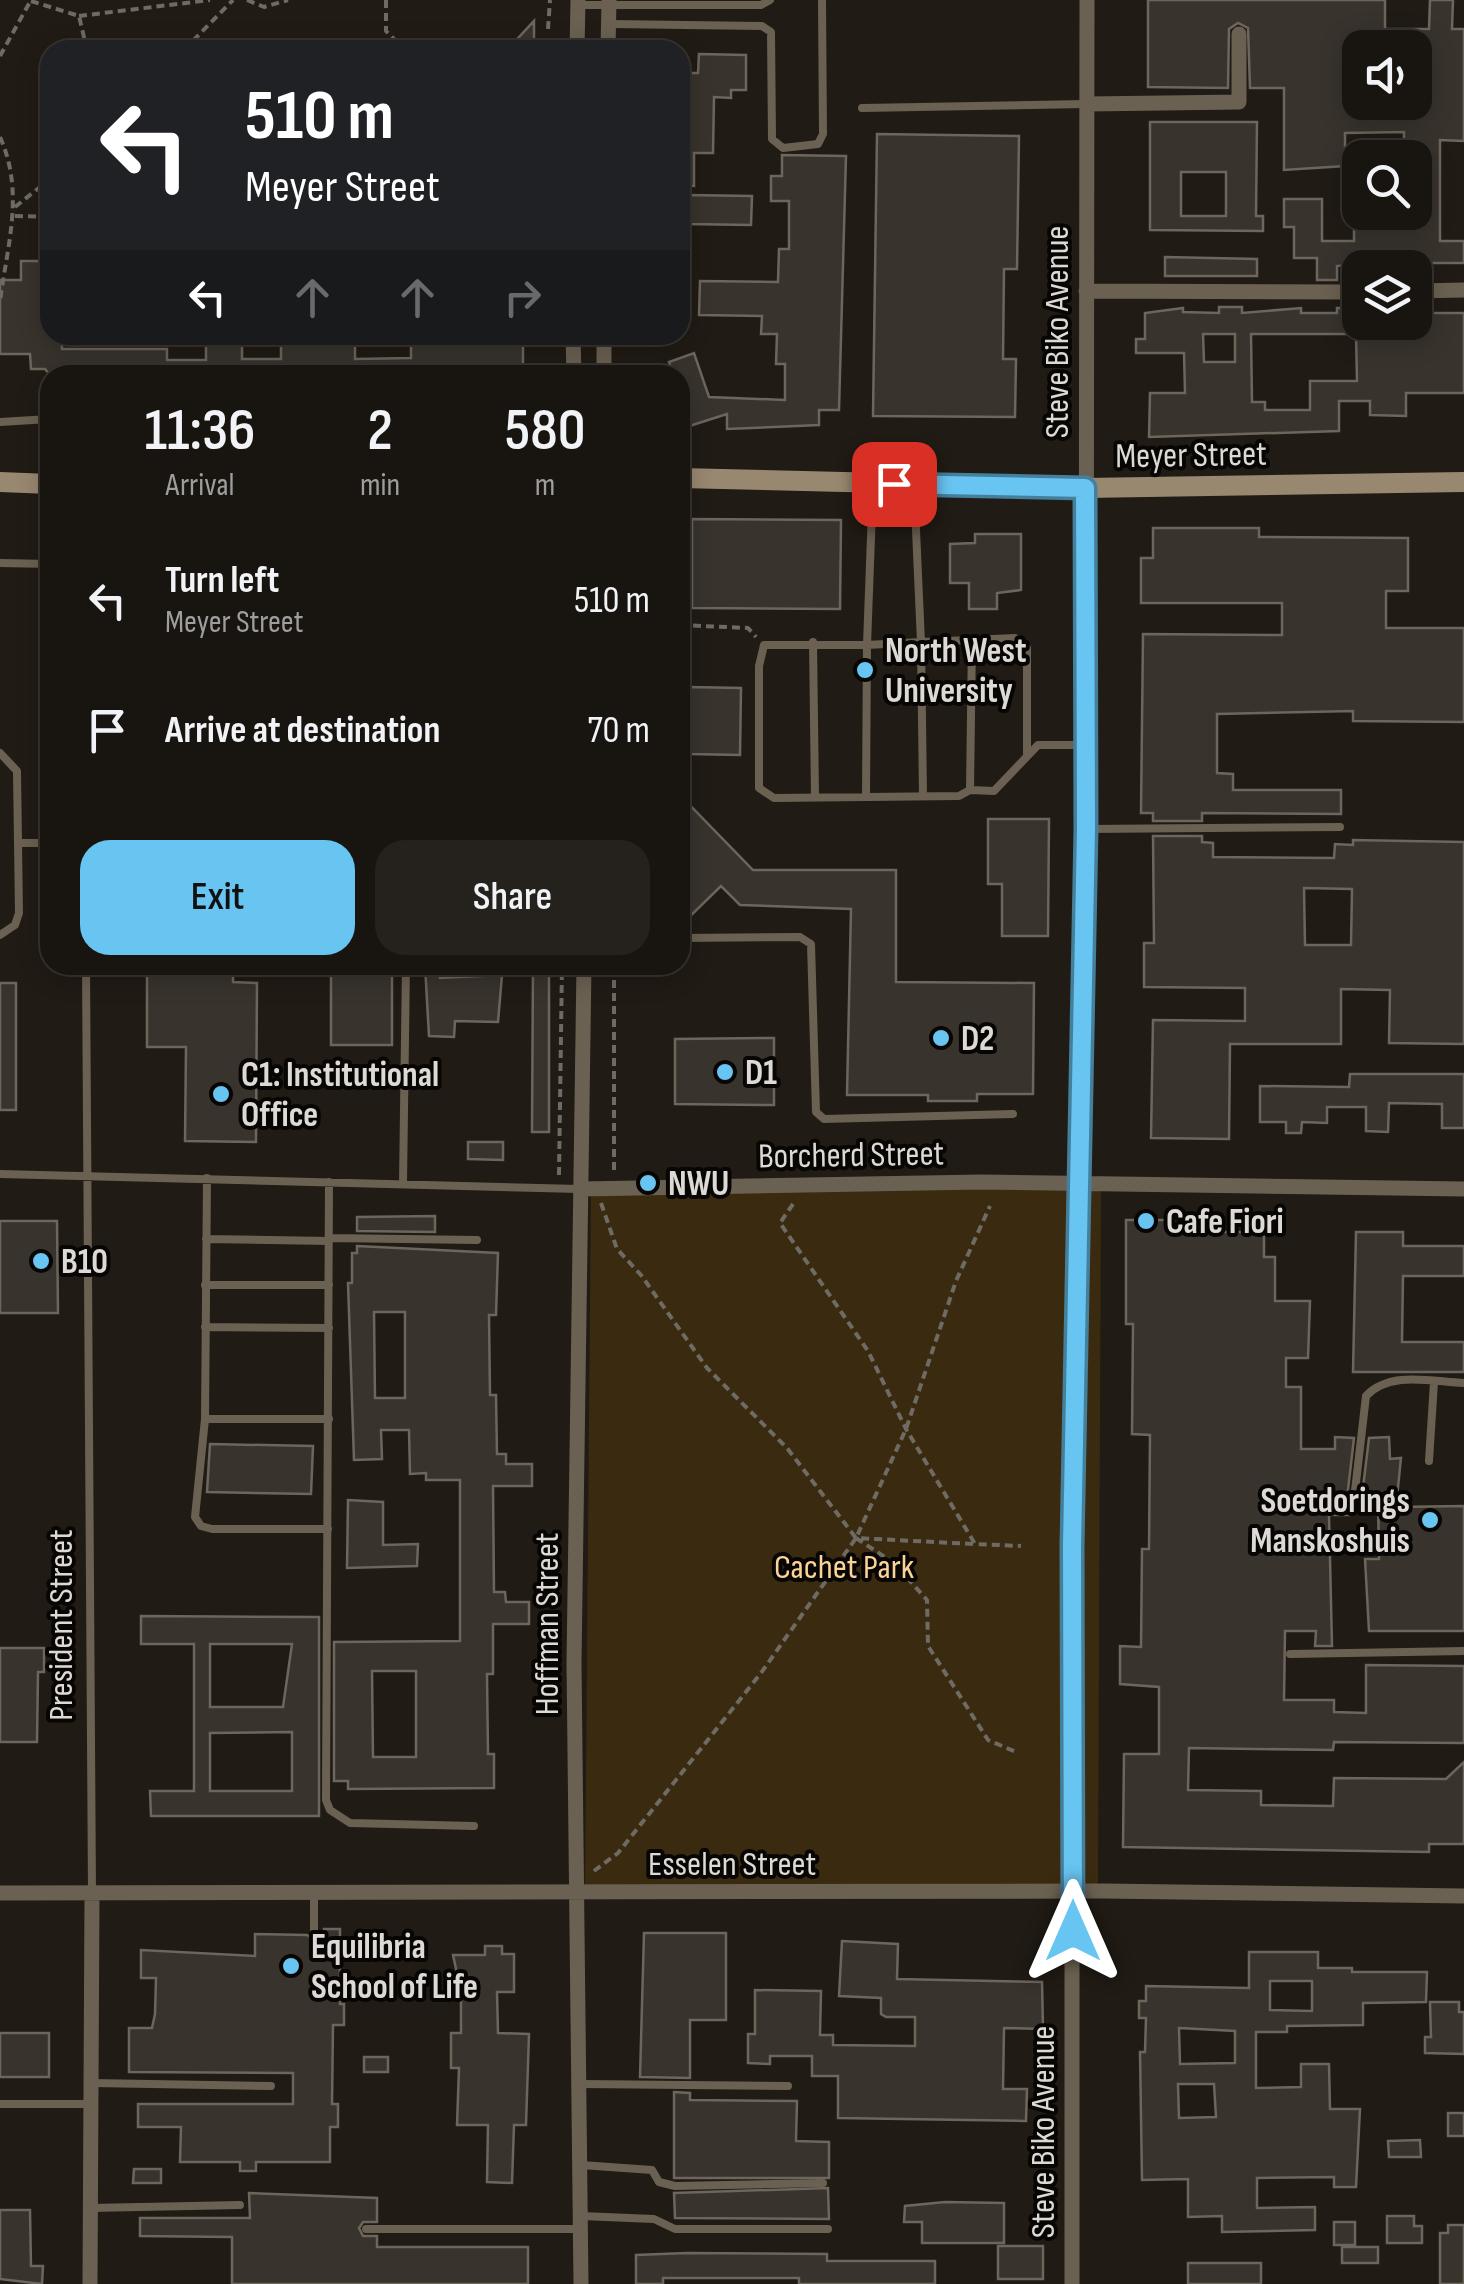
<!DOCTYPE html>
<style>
:root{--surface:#18140f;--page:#25211d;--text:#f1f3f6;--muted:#9f9e9e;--line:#36332f;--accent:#68c4f0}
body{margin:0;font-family:"Sofia Sans Condensed",sans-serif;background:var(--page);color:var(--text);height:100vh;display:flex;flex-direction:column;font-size:38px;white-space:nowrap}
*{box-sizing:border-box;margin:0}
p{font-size:32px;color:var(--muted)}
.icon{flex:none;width:55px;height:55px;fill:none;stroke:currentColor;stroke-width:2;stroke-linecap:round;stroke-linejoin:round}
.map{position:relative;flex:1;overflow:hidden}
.side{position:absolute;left:40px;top:365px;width:650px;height:610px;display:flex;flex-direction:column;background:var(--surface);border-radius:30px;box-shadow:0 5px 25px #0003,0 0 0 2px var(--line)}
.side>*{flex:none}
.guide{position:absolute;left:40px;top:40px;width:650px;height:305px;border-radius:30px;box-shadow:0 5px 25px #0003,0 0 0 2px var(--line);background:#202124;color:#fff;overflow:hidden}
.tools{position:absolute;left:1342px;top:30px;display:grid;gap:20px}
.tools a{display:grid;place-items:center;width:90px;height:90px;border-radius:20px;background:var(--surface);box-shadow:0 5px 25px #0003,0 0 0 2px var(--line);font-size:50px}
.pin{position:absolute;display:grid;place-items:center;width:85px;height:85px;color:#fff;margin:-42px;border-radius:20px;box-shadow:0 5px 15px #0006}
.me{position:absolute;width:110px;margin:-55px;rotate:0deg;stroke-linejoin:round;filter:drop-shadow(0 0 8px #0008)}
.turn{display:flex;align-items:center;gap:35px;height:210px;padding:0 40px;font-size:45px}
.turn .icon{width:130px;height:130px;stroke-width:2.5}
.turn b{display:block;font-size:70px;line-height:85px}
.lanes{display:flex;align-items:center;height:95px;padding:0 40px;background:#0003;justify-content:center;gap:50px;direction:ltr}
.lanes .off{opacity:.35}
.eta{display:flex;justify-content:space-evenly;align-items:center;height:170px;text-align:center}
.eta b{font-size:60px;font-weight:600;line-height:70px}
.cta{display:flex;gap:20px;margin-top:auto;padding:20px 40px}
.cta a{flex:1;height:115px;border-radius:30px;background:var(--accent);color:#111;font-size:40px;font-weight:600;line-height:115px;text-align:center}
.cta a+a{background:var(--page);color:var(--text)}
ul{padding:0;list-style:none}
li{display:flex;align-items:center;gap:30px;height:130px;padding:0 40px}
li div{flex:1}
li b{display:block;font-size:38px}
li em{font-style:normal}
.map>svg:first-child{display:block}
</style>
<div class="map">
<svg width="1464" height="2284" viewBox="0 0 1464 2284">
<rect width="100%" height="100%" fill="#201b14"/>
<path fill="#3a2a0f" d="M591,1184L1101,1185L1098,1890L585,1888Z"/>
<path fill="#38332c" stroke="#6c665d" stroke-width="2.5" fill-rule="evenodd" d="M1148,0H1385V29H1429L1430,0H1453L1452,29H1464V141L1440,140V241H1464V263H1361L1337,266V280H1317V258H1294V227H1284V199H1322V241H1354V212H1415V158H1404V132L1345,133V166L1284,170V88H1250L1248,28L1238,23L1229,29L1228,88L1148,87ZM1360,48H1415V102H1360Z
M534,21V50H507Z
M699,54L746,55V90H731V98L714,97L713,153H694V186L680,185V73H698Z
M1150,122H1257L1256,216H1263V231L1150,230ZM1181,172H1226V216H1181Z
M877,134L1019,136L1017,269H1004L1003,359H1016L1015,417L873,416Z
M782,155L846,156L839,410H819V425L727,429V414L680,429V375H673L669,362L694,353L709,397L785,400V364H776L777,334H761L762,316L699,315L700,281L778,282L779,249H789V201H771V176H782Z
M686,195L752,196L751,225L686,224Z
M1165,257L1257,259V276H1165Z
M21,261H50V335H62V349H167V360H206V335H242V359H281V335H355V359L411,358V335H523V375H50L45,369H31L30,354H0V280H21Z
M1219,307H1242V313L1301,308V313H1337V308H1360V322H1415V313H1464V393H1406V416L1370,415V401H1339V431L1149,437L1150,393H1185L1184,353H1136V339H1145V313L1183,308V312L1219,313ZM1203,334H1235V362H1204ZM1251,334H1356L1357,381H1310V410H1265V402H1252Z
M692,519L841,520L840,609L692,608Z
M1153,528H1259V537L1408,538V591H1386V628H1464V722L1353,721V711L1217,714V773L1233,774V790H1341V814L1202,813V821H1153V813H1141L1143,634L1282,635V603H1141V558H1153Z
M975,534H1021V590L997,593V609H969V583H950V544L975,543Z
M689,687L741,688L740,755L688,754Z
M680,795L753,870H896V982L1034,983L1033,1094H977V1101H928V1095H847L851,909L740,905L721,886L680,926Z
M988,819H1049L1048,936H1002V884H988Z
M1153,836H1202V842L1213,843V857L1334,858L1335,844L1353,845V840L1464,842V1044L1389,1043L1390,990L1341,989V1044H1230L1229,1139L1151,1138L1153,1020L1245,1021V988L1144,987V943H1154ZM1304,888L1352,889L1351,945H1305Z
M147,965H233V982L257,983L256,1142L185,1141L186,1047H147Z
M331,965H392V1045H331Z
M425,965H440V978L502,975L498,1022L455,1021L454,1037L429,1036Z
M533,965H549V1132H532Z
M0,983H16V1110H0Z
M774,1038V1105L675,1104V1039Z
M1350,1074H1464V1128H1442V1104L1389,1103L1388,1132L1366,1131V1107H1327V1123L1302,1122L1301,1133H1286V1122H1260V1086L1349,1087Z
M468,1142H503V1160L468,1159Z
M435,1216V1232L357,1231V1217Z
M1126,1220H1191L1190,1232H1264V1257H1275V1301H1310L1308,1358H1286V1387H1301V1449H1335V1437L1354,1438L1346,1507L1349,1515H1329L1332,1646H1315L1316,1631H1285L1284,1700H1334V1712L1366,1713V1665L1464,1666V1743L1334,1742L1333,1750L1189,1748L1188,1790L1261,1791V1805L1333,1806L1334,1778L1446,1779L1464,1762V1844H1429V1852L1123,1847L1124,1754H1159V1687L1120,1684V1646L1141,1647L1142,1549H1149L1150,1435L1132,1434L1133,1324H1126Z
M0,1221H57L58,1313H0Z
M1356,1232H1403V1246H1464V1276H1403L1402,1342H1464V1372H1353Z
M357,1246L498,1253L496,1315H489L490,1395H496L497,1454H506V1464H532V1486H493L494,1592H505L506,1602H529V1624H493V1674H487L488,1754H494V1788L348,1789V1781H334V1642L460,1641V1480H426V1473L410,1474L409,1430H381L382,1459L354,1460L348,1283H352V1253H357ZM374,1312H405V1398H375ZM372,1671H416V1757H373Z
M1389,1437L1390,1459L1401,1458L1396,1507L1464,1506V1631H1369L1365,1559H1379L1378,1495L1362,1496L1369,1438Z
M210,1444L313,1446L311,1494L207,1492Z
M348,1500L383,1502V1545L418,1544L417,1566L347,1568Z
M141,1616L319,1617V1816H151L150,1791H194V1644H141ZM210,1644H292L283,1707H210ZM292,1732V1791H210V1733Z
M0,1648H44V1672H38L37,1742H0Z
M324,1929H340V2004H344V2025H333L332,2104H338V2127H330V2162H256V2171H240V2162H180L181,2127H138V2104H293V2073L129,2072V2028H152L155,2014L156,1978H141V1950L255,1956V1934L307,1935L315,1940L324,1935Z
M644,1933H726V2020H690V2078L640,2077Z
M842,1941L898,1944L897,1979L1042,1982L1043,2029L1004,2028L1003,2089H1027L1026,2121L838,2118V2076H812V2056H770V2064L748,2063V2034H755V1990L821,1991L820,2035H833V2045L915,2046V2017H886L881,2014V1998L839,1996Z
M485,1946H502V1954H514V1992H497L498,2033L529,2034L526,2125H514L512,2183L487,2182L488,2125H457L459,2068H451V2033H461V1992L453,1955H485Z
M1249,1952H1318V1968H1352V1972H1427L1426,2002L1363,2003V2025L1287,2026V2032H1256V2088L1301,2087V2064H1329L1330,2109H1360L1356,2187H1334V2177L1257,2178V2208L1315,2207V2230L1222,2232V2216L1188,2217V2179L1142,2180L1140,2052H1145L1146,2018H1139V2001H1146V1986L1249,1988ZM1270,1981H1312V2011L1270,2010ZM1179,2028L1235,2031V2063L1180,2064ZM1178,2084H1214L1216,2117L1179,2118Z
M1430,2002H1459V2012H1464V2054L1425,2053V2037H1431Z
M0,2033H49V2077H0Z
M364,2057H388V2072H364Z
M674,2092L690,2093V2100L797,2101L796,2141L829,2142V2178H674Z
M1448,2113H1464V2136H1448Z
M1420,2140L1421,2157H1389L1388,2141Z
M134,2169H161V2183H133Z
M828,2188L829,2219L675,2218L674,2193Z
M249,2193L377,2198V2222H363L359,2228L363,2236H377V2247H528V2284H232V2237L140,2236V2218H250Z
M945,2202L1004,2203V2243H922V2222H904L905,2206Z
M0,2210H30L31,2266H43L42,2284L0,2279Z
M1387,2216H1414V2226H1422V2243H1387Z
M1334,2222H1355V2245H1334Z
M1448,2225H1464V2284H1440V2233H1448Z
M998,2246H1043V2279H998Z
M1342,2247H1378V2263H1342Z
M687,2253L827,2254V2261H935V2284H799V2278H663V2284H636V2255Z
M1188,2263H1261V2284H1188Z"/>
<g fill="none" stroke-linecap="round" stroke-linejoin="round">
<path stroke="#6e6a64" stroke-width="4" stroke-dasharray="8 5" stroke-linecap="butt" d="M247,0L264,7L288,0
M386,0V31L405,50
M31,1L79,16L87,50
M79,16L210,0
M548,29L550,0
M184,50L233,0
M0,56L31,0
M0,137C25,193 7,245 0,302
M15,207L50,179
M15,216L50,217
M680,625L748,628L756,637
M614,1170V965
M559,1175L562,965
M601,1203L617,1249L641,1275L707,1368L787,1448L856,1538
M793,1204L780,1223L868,1351L906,1429L975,1544L1021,1546
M973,1544L856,1538L894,1563L927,1600L928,1646L988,1740L1016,1752
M594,1871L618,1853L761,1673L856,1538L906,1429L956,1281L990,1206"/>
<path stroke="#6b6152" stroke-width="8" d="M578,5H761L770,0
M610,24L762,26L771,32L772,139L783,148L818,144L823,134L822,0
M862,108L1087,104
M0,422L50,419
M873,483L867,645H764L759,666V788L774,798L959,796L970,790L972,640L921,642L914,485
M0,563L50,564
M972,640L1015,638L1027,648V753
M813,642L815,797
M0,753L17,771L19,913L15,925L0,935
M970,790L994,791L1038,745H1086
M866,797L867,645L921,642L923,796
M1086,829L1340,827
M18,843H50
M680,938L800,937L811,944L816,1112L824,1119L1013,1114
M86,965L92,1894
M0,1174L580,1189
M207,1178L205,1419L195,1517L201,1526L212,1529H328
M329,1182L326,1800L330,1810L350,1823L474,1826
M403,1184L406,965
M329,1238L477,1240
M206,1239L329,1241
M205,1285H329
M205,1327L329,1328
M205,1419H329
M1429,1461L1434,1382
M1353,1508L1366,1396C1390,1370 1433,1382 1464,1383
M1290,1654L1464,1651
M314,1933V1893
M91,2083L271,2086
M581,2084L788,2086
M0,2104H91
M581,2165L652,2170L659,2182L675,2186L823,2183
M90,2208L240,2205
M581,2216L654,2219L675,2229H828
M366,2229H581"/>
<path stroke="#6b6152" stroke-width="15" d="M577,50L578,0
M608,50L609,0
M1087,104L1239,102V34
M1086,291L1360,292
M1415,291L1464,290
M573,335L574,375
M604,375V335
M581,1189L982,1182L1464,1189
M0,1893L1104,1891L1464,1896
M90,2284L92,1894
M581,2284L574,1663L584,965
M1072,2284V1546L1086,829L1087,0"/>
<path stroke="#998870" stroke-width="20" d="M680,478L1085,488L1464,482
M0,482L50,484"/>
</g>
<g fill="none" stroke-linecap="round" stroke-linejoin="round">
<defs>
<path id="route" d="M894,484L1085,488L1086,829L1072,1546L1073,1931"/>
</defs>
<use href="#route" stroke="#447f9c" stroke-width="25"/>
<use href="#route" stroke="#68c4f0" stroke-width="18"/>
</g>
<g fill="#68c4f0" stroke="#080604" stroke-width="4">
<circle cx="865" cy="670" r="10"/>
<circle cx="941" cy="1038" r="10"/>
<circle cx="725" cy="1072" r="10"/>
<circle cx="221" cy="1094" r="10"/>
<circle cx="648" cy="1183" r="10"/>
<circle cx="1146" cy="1221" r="10"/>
<circle cx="41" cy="1261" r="10"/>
<circle cx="1430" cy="1520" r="10"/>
<circle cx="291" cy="1966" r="10"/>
</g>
<g text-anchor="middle" stroke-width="8" stroke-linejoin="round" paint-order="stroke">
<g font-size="35" fill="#ddd9d4" stroke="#080604">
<text transform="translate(1056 332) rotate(-90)" y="12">Steve Biko Avenue</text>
<text transform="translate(1191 454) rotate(-1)" y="12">Meyer Street</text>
<text transform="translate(851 1154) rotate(-1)" y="12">Borcherd Street</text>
<text transform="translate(546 1624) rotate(-90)" y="12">Hoffman Street</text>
<text transform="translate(60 1625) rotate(-90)" y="12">President Street</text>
<text x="732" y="1875">Esselen Street</text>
<text transform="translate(1042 2132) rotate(-90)" y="12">Steve Biko Avenue</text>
</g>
<g font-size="35" font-weight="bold" fill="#ddd9d4" stroke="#080604" text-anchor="start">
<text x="885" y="662">North West<tspan x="885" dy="40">University</tspan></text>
<text x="961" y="1050">D2</text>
<text x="745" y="1084">D1</text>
<text x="241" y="1086">C1: Institutional<tspan x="241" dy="40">Office</tspan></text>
<text x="668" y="1195">NWU</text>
<text x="1166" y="1233">Cafe Fiori</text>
<text x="61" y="1273">B10</text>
<text x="1410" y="1512" text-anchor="end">Soetdorings<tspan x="1410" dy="40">Manskoshuis</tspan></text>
<text x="311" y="1958">Equilibria<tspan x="311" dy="40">School of Life</tspan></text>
</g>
<g font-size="35" fill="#fbd397" stroke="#080604">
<text x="844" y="1578">Cachet Park</text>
</g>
</g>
</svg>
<div class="tools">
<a><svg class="icon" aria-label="sound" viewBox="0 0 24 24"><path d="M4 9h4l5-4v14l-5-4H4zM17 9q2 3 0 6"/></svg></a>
<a><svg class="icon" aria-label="search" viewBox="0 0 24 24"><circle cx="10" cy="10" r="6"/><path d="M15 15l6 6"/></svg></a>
<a><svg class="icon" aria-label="layers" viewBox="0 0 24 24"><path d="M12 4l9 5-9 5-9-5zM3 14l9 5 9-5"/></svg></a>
</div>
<div class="pin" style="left:894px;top:484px;background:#d93025"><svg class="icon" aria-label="arrive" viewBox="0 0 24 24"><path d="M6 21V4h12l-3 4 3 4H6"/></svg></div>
<svg class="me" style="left:1073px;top:1931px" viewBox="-20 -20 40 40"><path d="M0-17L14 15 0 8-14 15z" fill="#68c4f0" stroke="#fff" stroke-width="4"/></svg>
<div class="guide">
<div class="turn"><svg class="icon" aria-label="left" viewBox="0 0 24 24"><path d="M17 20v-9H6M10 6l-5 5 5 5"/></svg><div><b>510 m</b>Meyer Street</div></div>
<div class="lanes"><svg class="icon" aria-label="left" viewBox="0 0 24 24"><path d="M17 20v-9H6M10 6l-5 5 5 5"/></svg><svg class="icon off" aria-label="ahead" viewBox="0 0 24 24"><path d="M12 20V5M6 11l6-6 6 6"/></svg><svg class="icon off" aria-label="ahead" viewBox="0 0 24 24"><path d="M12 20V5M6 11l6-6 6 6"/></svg><svg class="icon off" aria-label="right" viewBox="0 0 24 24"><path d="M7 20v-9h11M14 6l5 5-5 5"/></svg></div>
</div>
<section class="side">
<div class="eta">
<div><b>11:36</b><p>Arrival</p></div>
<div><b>2</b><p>min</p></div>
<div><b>580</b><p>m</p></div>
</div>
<ul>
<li><svg class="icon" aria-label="left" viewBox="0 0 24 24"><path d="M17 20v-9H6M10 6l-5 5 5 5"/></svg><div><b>Turn left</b><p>Meyer Street</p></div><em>510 m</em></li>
<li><svg class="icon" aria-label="arrive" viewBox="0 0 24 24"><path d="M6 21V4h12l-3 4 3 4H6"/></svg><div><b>Arrive at destination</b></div><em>70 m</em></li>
</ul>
<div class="cta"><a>Exit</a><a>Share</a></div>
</section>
</div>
